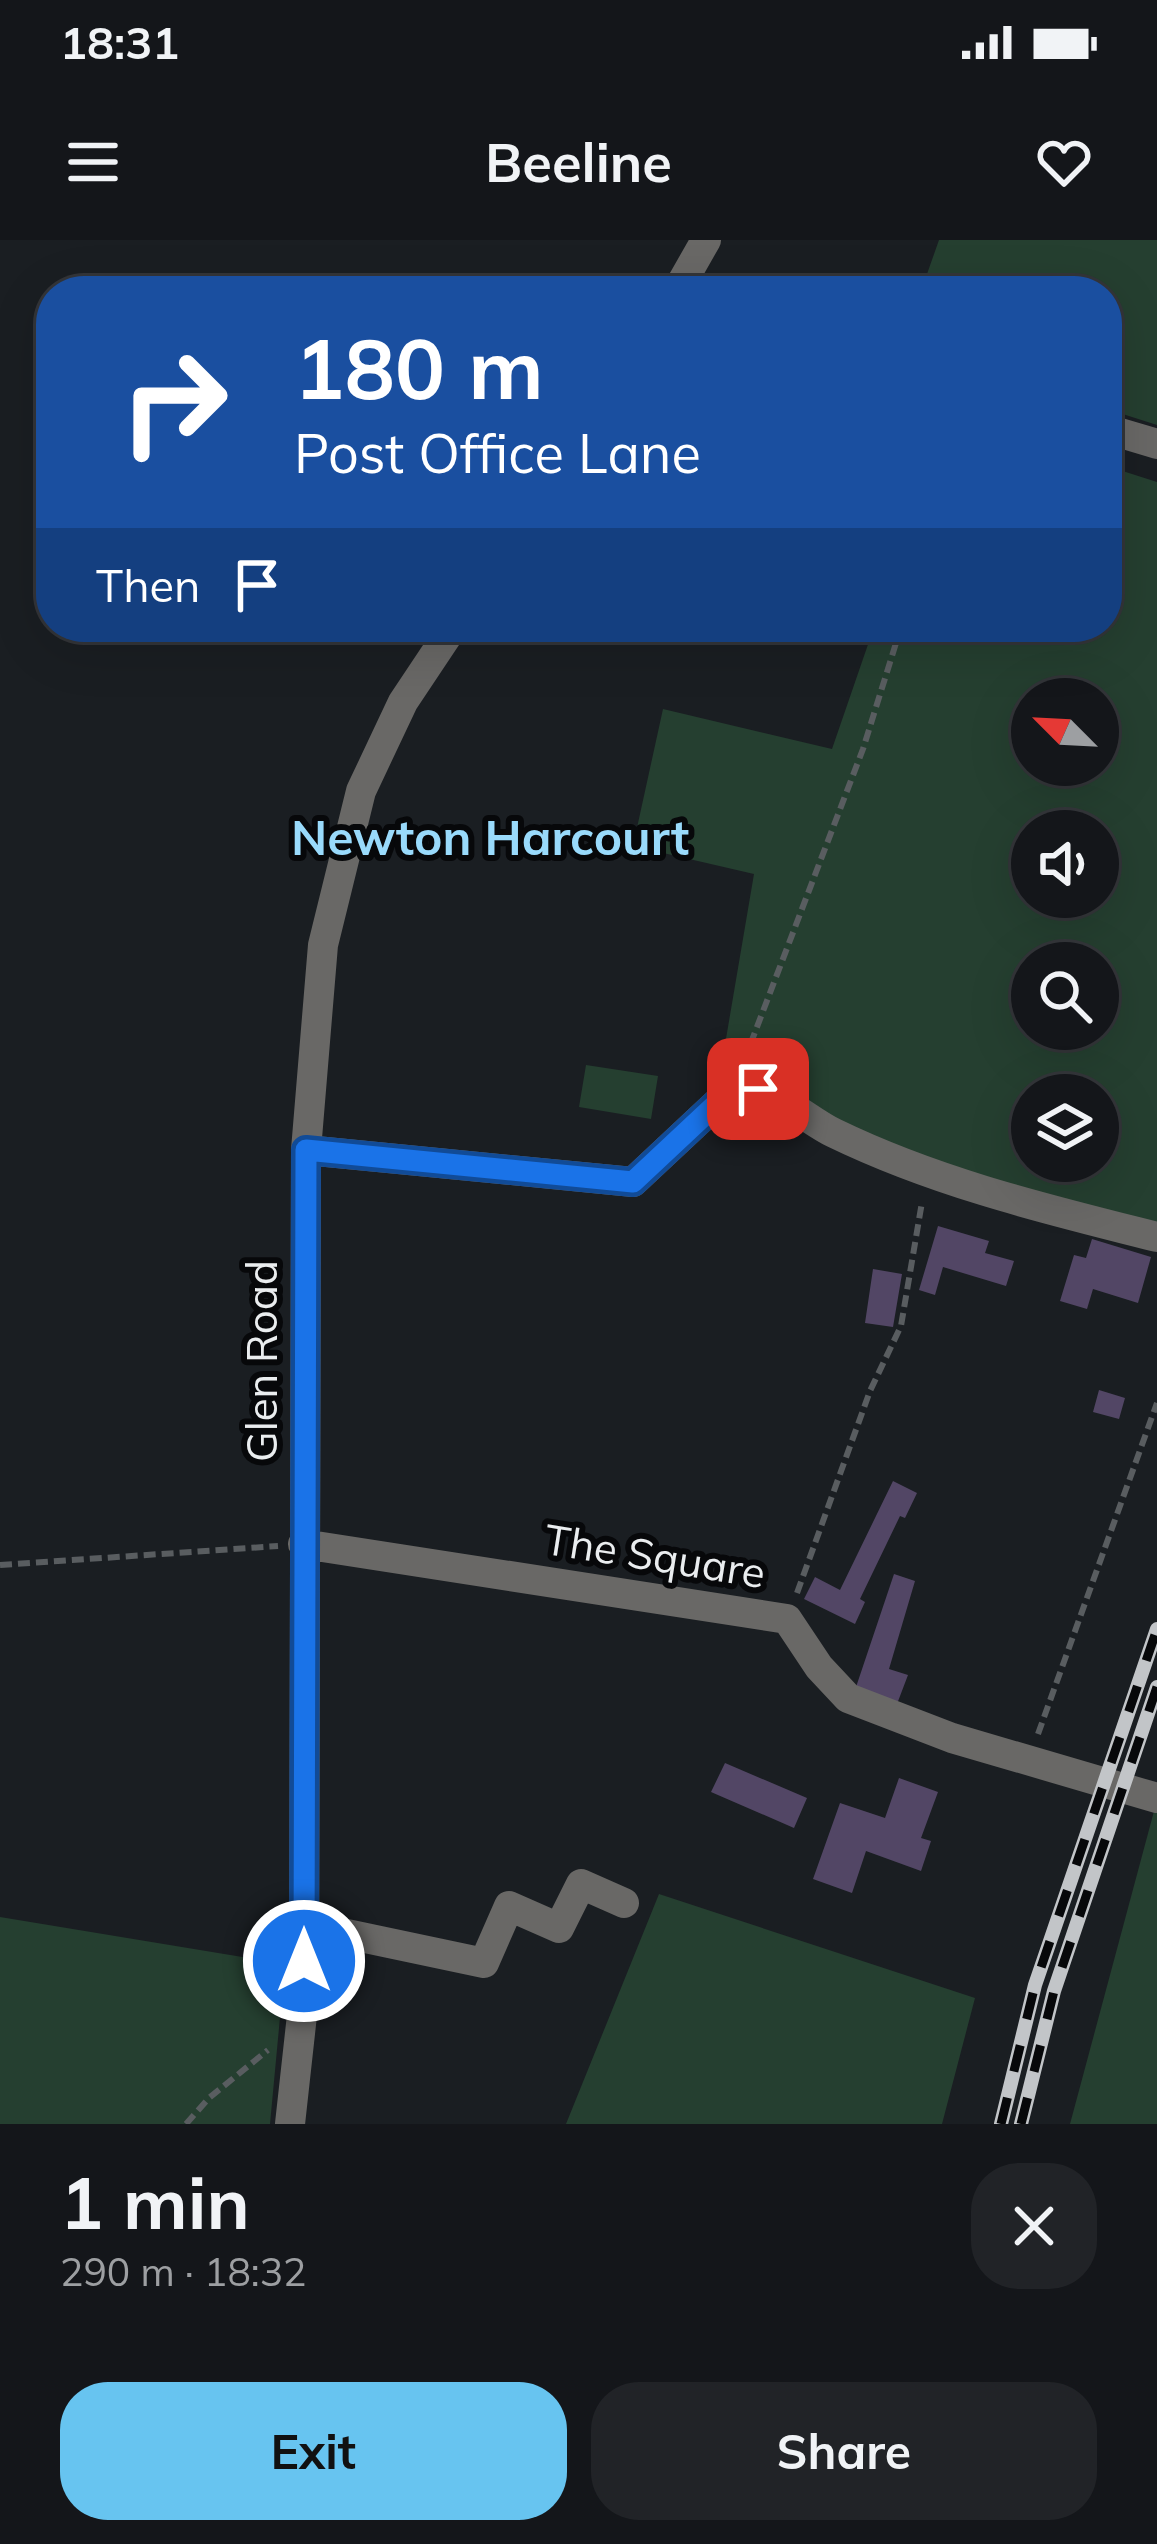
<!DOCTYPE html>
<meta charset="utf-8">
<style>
:root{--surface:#14161a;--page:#212327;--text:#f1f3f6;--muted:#9d9fa2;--line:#333539;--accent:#67c4f0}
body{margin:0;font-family:Mulish,sans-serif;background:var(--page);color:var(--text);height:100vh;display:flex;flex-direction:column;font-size:45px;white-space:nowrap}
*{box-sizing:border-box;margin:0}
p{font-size:39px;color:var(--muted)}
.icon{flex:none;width:66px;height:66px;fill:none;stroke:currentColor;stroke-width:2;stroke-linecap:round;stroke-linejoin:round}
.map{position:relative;height:1884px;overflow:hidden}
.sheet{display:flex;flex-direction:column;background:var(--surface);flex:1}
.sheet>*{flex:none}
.banner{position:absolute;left:36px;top:36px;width:1086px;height:366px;border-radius:48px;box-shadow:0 12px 48px #0002,0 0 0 3px var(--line);background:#1a4fa0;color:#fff;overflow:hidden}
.needle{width:78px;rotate:294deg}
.buttons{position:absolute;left:1011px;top:438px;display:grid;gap:24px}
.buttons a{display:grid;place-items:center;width:108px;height:108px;border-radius:50%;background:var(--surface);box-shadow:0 12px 48px #0002,0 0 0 3px var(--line);font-size:60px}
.pin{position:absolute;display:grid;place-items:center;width:102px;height:102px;color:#fff;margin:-51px;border-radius:24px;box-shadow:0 6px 18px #0006}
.me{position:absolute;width:132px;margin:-66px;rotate:0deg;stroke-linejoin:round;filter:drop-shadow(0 0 9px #0008)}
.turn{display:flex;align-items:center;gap:42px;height:252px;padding:0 60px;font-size:54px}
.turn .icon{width:156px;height:156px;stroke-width:2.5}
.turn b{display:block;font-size:84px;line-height:102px}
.then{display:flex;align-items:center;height:114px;padding:0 60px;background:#0003;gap:24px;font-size:45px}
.round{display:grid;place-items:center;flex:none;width:126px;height:126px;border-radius:48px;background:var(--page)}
.headline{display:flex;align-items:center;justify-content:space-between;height:204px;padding:0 60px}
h1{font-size:72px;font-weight:700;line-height:90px}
.primary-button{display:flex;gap:24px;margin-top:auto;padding:24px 60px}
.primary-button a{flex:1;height:138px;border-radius:48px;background:var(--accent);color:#111;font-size:48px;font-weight:700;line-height:138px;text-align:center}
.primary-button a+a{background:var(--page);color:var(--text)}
.status{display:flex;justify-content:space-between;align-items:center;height:84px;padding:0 60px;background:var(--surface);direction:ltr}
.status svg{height:33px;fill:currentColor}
header{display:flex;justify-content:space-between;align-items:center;height:156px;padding:0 60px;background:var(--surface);font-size:54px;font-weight:700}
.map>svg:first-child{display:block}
</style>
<div class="status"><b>18:31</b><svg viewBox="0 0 49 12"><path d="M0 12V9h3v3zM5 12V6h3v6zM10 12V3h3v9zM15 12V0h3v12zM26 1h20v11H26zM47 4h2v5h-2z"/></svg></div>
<header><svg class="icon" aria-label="menu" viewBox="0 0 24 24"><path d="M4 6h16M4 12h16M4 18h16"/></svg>Beeline<svg class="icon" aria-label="heart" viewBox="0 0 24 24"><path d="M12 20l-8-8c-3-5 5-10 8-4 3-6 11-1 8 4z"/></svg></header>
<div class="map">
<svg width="1157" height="1884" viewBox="0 0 1157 1884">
<rect width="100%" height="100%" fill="#1a1e22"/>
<path fill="#253f30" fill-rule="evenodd" d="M939,0H1157V185L1107,169V51H921Z
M1107,226L1157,242V993L922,917L720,834L754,634L633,606L663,469L832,509L874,387H1107ZM1032,459H1098V525H1032ZM1032,591H1098V657H1032ZM1032,723H1098V789H1032ZM1032,855H1098V921H1032Z
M586,825L658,836L651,879L579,867Z
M1157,1560V1884H1070Z
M659,1654L975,1758L942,1884H566Z
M0,1677L285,1724L270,1884H0Z"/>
<path fill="#524665" d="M938,986L989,1001L985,1013L1014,1021L1006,1046L943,1027L935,1055L919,1050Z
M1092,999L1151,1017L1138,1063L1093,1049L1087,1069L1060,1061L1074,1015L1086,1018Z
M873,1029L902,1034L893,1087L865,1083Z
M1099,1150L1125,1158L1119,1179L1093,1172Z
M893,1241L917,1253L905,1278L900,1276L860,1359L865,1362L855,1384L804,1359L815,1337L840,1350Z
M894,1334L915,1341L889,1429L908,1435L897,1464L855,1450Z
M725,1523L807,1558L794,1588L711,1552Z
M899,1538L938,1552L921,1598L931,1601L921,1631L866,1611L852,1653L813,1639L840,1563L885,1578Z"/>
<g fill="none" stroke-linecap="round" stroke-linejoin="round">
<path stroke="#595d60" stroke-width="6" stroke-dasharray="12 6" stroke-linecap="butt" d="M744,821L863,509L901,387
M0,1325L278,1306
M797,1353L870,1151L901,1086L922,962
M1038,1494L1157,1163
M186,1884L209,1858L268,1810"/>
<path stroke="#696866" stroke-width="30" d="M677,51L706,0
M1107,189L1157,204
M306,910L633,942L728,853C766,838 801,877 834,893C937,943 1046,969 1157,997
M303,1304L787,1379L819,1427L848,1458L952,1498L1157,1558
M304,1685L484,1723L509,1666L559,1688L581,1644L624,1663
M290,1884L304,1757L306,910L323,705L361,551L403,462L453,387"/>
<defs>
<path id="rail" d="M1001,1884L1035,1745L1157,1389
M1021,1884L1054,1751L1157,1447"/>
</defs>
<use href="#rail" stroke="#c2c5c8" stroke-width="14"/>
<use href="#rail" stroke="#07080a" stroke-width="9" stroke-dasharray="27" stroke-linecap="butt"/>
</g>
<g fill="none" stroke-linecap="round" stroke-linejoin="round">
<defs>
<path id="route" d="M304,1721L306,910L633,942L728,853L745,847L758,849"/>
</defs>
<use href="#route" stroke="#114b97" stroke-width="30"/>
<use href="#route" stroke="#1a73e8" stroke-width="21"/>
</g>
<g text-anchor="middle" stroke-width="12" stroke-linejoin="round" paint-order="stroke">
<g font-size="42" fill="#eaedef" stroke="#07080a">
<text transform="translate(262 1121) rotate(-90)" y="15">Glen Road</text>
<text transform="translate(655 1316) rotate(9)" y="15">The Square</text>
</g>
<g font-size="48" font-weight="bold" fill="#99dafb" stroke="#07080a">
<text x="490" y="615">Newton Harcourt</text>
</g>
</g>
</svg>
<div class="buttons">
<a><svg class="needle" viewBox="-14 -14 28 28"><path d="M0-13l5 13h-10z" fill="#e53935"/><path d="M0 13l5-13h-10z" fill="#9d9fa2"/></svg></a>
<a><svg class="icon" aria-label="sound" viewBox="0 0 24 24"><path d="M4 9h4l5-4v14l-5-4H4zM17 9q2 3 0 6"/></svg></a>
<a><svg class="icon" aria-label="search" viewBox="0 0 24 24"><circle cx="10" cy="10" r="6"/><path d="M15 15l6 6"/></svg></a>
<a><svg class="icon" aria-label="layers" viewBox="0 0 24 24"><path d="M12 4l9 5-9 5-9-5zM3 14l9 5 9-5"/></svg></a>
</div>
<div class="pin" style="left:758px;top:849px;background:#d93025"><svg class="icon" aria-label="arrive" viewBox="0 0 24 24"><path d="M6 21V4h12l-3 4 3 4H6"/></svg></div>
<svg class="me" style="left:304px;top:1721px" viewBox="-20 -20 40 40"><circle r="17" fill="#1a73e8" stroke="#fff" stroke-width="3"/><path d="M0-11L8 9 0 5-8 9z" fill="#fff"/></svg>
<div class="banner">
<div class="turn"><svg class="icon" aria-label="right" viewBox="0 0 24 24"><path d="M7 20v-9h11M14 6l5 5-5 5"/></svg><div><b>180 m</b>Post Office Lane</div></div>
<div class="then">Then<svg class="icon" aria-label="arrive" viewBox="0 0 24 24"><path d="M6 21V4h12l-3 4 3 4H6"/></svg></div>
</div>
</div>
<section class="sheet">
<div class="headline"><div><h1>1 min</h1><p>290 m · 18:32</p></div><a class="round"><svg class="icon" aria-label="close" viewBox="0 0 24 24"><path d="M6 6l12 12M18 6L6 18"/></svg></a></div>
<div class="primary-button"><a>Exit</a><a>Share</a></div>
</section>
